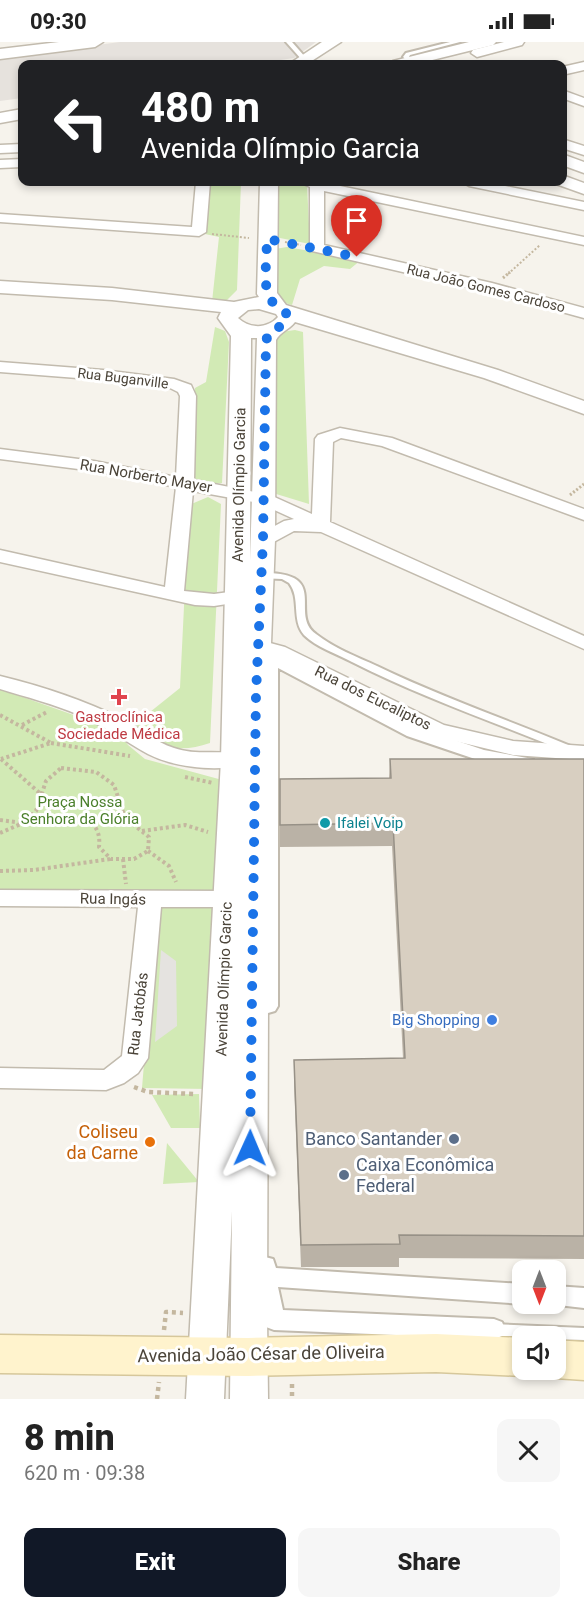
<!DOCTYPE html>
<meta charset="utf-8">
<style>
:root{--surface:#fff;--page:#f6f6f6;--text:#222;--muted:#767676;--accent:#111827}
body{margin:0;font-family:Roboto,sans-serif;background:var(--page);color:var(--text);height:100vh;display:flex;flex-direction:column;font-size:22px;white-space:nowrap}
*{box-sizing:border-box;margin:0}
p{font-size:20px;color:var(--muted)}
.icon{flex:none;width:33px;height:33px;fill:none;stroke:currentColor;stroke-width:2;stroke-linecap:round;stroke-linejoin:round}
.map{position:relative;height:1357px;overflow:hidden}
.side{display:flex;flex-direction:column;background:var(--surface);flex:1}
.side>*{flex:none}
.banner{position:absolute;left:18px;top:18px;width:549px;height:126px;border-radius:12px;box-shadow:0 3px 9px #0003;background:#202124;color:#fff;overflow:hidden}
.needle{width:39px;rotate:180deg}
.fabs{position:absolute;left:512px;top:1218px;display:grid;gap:12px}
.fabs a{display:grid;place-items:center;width:54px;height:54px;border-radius:12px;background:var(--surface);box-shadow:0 3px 9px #0003;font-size:30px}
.pin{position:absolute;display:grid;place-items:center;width:51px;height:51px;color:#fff;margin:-62px -26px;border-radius:50% 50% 50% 0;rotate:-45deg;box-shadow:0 0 6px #0007}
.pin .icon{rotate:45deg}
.me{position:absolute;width:66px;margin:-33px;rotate:1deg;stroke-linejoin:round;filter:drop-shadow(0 0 4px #0008)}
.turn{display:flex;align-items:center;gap:21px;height:126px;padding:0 24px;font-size:27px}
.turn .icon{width:78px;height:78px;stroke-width:2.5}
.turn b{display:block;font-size:42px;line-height:51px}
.round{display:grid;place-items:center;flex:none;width:63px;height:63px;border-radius:12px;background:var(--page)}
.headline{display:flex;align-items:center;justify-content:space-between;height:102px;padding:0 24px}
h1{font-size:36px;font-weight:800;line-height:45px}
.action{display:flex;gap:12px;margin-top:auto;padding:12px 24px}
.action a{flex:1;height:69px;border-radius:12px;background:var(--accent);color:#fff;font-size:24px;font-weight:800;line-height:69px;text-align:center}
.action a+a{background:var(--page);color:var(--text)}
.status{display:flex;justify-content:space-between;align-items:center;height:42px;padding:0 30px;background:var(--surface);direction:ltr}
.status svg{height:16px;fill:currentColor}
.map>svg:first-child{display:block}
</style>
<div class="status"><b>09:30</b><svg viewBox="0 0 49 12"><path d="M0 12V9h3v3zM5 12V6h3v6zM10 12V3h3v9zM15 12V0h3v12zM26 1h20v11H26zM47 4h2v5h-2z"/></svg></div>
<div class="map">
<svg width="584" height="1357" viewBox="0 0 584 1357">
<rect width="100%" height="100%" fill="#f6f3ec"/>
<path fill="#e6e2dd" d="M120,0H316L294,16L253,22H22V56L0,59V16Z"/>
<path fill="#d2eab5" d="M207,140H241L237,248L227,258L212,260L219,195L205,192Z
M274,140H295L307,143L310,202L275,195Z
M287,205L361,218L350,227L324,224L300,237L292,263L282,260L273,251L275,207Z
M215,285L225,289L229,300L222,441L207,443L190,438L195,346L206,340Z
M295,288L303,290L309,462L273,451L272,300L281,290Z
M208,455L221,462L210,701C178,712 158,706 135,682L180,646L189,463Z
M0,647L116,688L128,703L145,717L226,739L220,848L0,849Z
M157,865H222L209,1047L142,1046Z
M199,1052L200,1086H171L152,1053Z
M167,1101L199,1140L163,1142Z"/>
<path fill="#e5e3e0" d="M161,908L176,919L177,984L155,1000Z"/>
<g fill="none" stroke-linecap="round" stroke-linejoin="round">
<defs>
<path id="service" d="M286,0H292L306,16V18H302Z
M450,0H460L410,13L409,15L414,19L413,20H409L403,15L406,11Z
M262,531C332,530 288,572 316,592C334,606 357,615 377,624C441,655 508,678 573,705L574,707L573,709H565C494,680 421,655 352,620C337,612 316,605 304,593C291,578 301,556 289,541L282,537L259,536L257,534L259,532Z
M491,1282L584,1286V1298L555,1297V1294H491L486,1293L484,1288L486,1283Z"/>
<path id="pedestrian" d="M270,611L419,686L484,708L533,717L535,721L533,725L527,726L475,717L407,694L278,626V964L275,969L268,971L261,969L258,964L262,616Z
M265,1215L273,1217L276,1226L522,1242L523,1262L278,1245L283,1268L494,1277L502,1280L505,1287L502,1294L494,1297L274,1288L266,1285C258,1268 249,1234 257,1217Z
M555,1244L584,1246V1266L549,1262H555Z"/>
<path id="minor" d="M504,0H524L522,3L477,15L471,11L473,8Z
M584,20V28L562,33V25Z
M562,48L584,56V64L562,56Z
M562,97L584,104V113L562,106Z
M22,102V110L0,111V103Z
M22,117V125L0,126V118Z
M196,140H210L206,190L199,194L0,180V172L192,185Z
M299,140H321L584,195V203L324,149V203L492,241L584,266V276L489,250L312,209L310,206V145Z
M462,140H486L584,160V168L469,144Z
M0,320L103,328L174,337L191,343L196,354L194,438L270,453L312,472L315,397L318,393L340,386L392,396L584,467V478L382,404L341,396L333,400L330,480L584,594V607L321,490L294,489L270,502H256L254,498L256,494L284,479L294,477L259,461L193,449L184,549L214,552L252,547L259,549L262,553L259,557L214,564L195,563L0,520V508L165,545L176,445L94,429L0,417V407L94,419L176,435L180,354L178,350L170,346L103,338L0,330Z
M243,597L259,598L285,605L444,683L513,699L584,704V718L513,713L430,693L271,613L236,607L233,603L236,599Z
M0,634C41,644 84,658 122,677C140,686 155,700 174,706C196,714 220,707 243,713L246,718L243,723C215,730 173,725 148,712C124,699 104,683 79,673C54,662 26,655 0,647Z
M0,848L227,849L235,851L239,857L235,863L227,865H161L148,1016L138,1031L124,1041L106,1048L0,1046V1026L104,1028L122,1014L138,865L0,864Z"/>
<path id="tertiary" d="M59,0H103L95,5L0,17V7Z
M322,0H341L307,22H289Z
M469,0H496L493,3L416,22H391L393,19Z
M22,67V77L0,81V71Z
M562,112L584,120V131L562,123Z
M562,133L584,141V152L556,142L554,140H562Z
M260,140H278L277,251L286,263L498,328L584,359V372L484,336L295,280C289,288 280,290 276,298L275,498L269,653L267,1273L268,1357H230L232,1169L224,1357H186L221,718L231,294L218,276L221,270L112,258L0,251V239L112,246L234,260L259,255L257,252ZM259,267L276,272L278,275C267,287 250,287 238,276L248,268ZM251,296H257L250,519L251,298Z"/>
<path id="secondary" d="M436,1292L522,1296V1328H537L522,1334L436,1330L248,1334L0,1331V1293L248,1296Z
M555,1298L584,1300V1338L555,1336L540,1330L539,1328H555Z"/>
</defs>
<use href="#service" stroke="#c2bbae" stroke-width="4"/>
<use href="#pedestrian" stroke="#c2bbae" stroke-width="4"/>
<use href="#minor" stroke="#c2bbae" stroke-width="3"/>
<use href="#tertiary" stroke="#c2bbae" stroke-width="3"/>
<use href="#secondary" stroke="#d6c79b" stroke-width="3"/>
<path stroke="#c4b79f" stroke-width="2" stroke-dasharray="2 2" stroke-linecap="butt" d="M212,192L249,196
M285,200L301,203
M508,232L540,203"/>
<path stroke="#c4b79f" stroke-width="3" stroke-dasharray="2 2" stroke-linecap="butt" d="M503,236L510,230
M570,453L584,442"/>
<path stroke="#c4b79f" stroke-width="4" stroke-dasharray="3 3" stroke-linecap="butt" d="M0,673L51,701L1,717
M22,683L47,670
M51,701L130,714
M1,717L43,754
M61,726L96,730L114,743L125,776L149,795L148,809L134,817H111L99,805C104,762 48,778 23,781L36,769L46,739Z
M185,735L213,741
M0,778L23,781
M142,789L185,783L208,790
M0,791L23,781
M148,809L169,824L176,840
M123,817L126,842
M0,829L34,828L110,817"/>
<path stroke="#c4b79f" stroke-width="4.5" stroke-dasharray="4 4" stroke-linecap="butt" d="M134,1045L148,1050L194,1052
M164,1288L166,1270L183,1271
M292,1342V1357
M157,1357L159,1340"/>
<use href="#service" fill="#fff" fill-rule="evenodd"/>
<use href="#pedestrian" fill="#fff" fill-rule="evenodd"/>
<use href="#minor" fill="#fff" fill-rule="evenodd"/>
<use href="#tertiary" fill="#fff" fill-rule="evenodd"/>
<use href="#secondary" fill="#fff3cd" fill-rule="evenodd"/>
</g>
<path fill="#bab2a6" d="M390,717H584V1217L399,1216V1225H301L294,1041V1018L403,1016L392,804L280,805V737L389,736Z"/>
<path fill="#d8cfc1" stroke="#979187" stroke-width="1.5" d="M390,717H584V1194L399,1193L400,1202L301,1203L294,1018L405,1016L393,781L280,783V737L391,736Z"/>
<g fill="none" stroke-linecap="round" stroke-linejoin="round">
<path stroke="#1a73e8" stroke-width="10" stroke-dasharray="0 18" d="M250,1106L256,652L263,498L266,298L271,288L282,284L288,275C285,266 273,264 269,255C263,244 267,211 267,197L357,215"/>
</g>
<path fill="#e0444e" stroke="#fff" stroke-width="2" d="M116 646h6v6h6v6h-6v6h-6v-6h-6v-6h6z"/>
<circle fill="#0f9aa8" stroke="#fff" stroke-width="2" cx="325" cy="781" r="6"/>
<circle fill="#3f7fe0" stroke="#fff" stroke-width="2" cx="492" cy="978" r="6"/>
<g fill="#5c6f8a" stroke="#fff" stroke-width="2">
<circle cx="454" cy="1097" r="6"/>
<circle cx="344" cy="1133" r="6"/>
</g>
<circle fill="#e8710a" stroke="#fff" stroke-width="2" cx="150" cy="1100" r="6"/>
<g text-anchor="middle" stroke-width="6" stroke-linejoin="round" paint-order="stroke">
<g font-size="14" fill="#4b4439" stroke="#fff">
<text transform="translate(486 246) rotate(14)" y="5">Rua João Gomes Cardoso</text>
<text transform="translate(123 336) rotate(7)" y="5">Rua Buganville</text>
</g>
<g font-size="15" fill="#4b4439" stroke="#fff">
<text transform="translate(146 434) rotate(10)" y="5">Rua Norberto Mayer</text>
<text transform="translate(239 443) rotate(-89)" y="5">Avenida Olímpio Garcia</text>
<text transform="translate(373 656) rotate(26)" y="5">Rua dos Eucaliptos</text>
<text transform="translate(113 857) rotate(1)" y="5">Rua Ingás</text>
<text transform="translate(224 937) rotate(-88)" y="5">Avenida Olímpio Garcic</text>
<text transform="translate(138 972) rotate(-83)" y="5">Rua Jatobás</text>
</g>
<g font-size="15" fill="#be3a42" stroke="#fff">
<text x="119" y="680">Gastroclínica<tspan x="119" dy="17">Sociedade Médica</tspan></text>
</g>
<g font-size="15" fill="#4a7f2a" stroke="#fff">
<text x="80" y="765">Praça Nossa<tspan x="80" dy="17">Senhora da Glória</tspan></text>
</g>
<g font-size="15" fill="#0d838f" stroke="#fff" text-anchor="start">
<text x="337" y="786">Ifalei Voip</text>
</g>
<g font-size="15" fill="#366cbe" stroke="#fff" text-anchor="end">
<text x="480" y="983">Big Shopping</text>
</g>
<g font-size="18" fill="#c56008" stroke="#fff" text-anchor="end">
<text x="138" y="1096">Coliseu<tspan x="138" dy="21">da Carne</tspan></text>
</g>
<g font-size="18" fill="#4e5e75" stroke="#fff" text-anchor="end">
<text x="442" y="1103">Banco Santander</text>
<text x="356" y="1129" text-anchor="start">Caixa Econômica<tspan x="356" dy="21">Federal</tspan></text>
</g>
<g font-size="18" fill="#4b4439" stroke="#fff">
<text transform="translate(261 1312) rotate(-1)" y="6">Avenida João César de Oliveira</text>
</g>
</g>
</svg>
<div class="fabs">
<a><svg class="needle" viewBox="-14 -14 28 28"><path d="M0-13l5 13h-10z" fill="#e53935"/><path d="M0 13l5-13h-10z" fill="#767676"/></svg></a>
<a><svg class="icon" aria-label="sound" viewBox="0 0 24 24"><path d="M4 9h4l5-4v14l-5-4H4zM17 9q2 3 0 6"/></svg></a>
</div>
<div class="pin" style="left:357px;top:215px;background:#d93025"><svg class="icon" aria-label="arrive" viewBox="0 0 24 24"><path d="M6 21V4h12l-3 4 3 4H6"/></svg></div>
<svg class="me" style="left:250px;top:1106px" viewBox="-20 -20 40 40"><path d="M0-17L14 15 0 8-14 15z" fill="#1a73e8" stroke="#fff" stroke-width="4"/></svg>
<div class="banner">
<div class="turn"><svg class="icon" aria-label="left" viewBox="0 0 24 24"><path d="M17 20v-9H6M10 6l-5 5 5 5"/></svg><div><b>480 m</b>Avenida Olímpio Garcia</div></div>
</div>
</div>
<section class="side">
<div class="headline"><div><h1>8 min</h1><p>620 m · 09:38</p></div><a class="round"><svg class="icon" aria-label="close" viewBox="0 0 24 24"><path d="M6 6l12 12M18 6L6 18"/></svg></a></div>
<div class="action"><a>Exit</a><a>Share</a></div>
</section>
